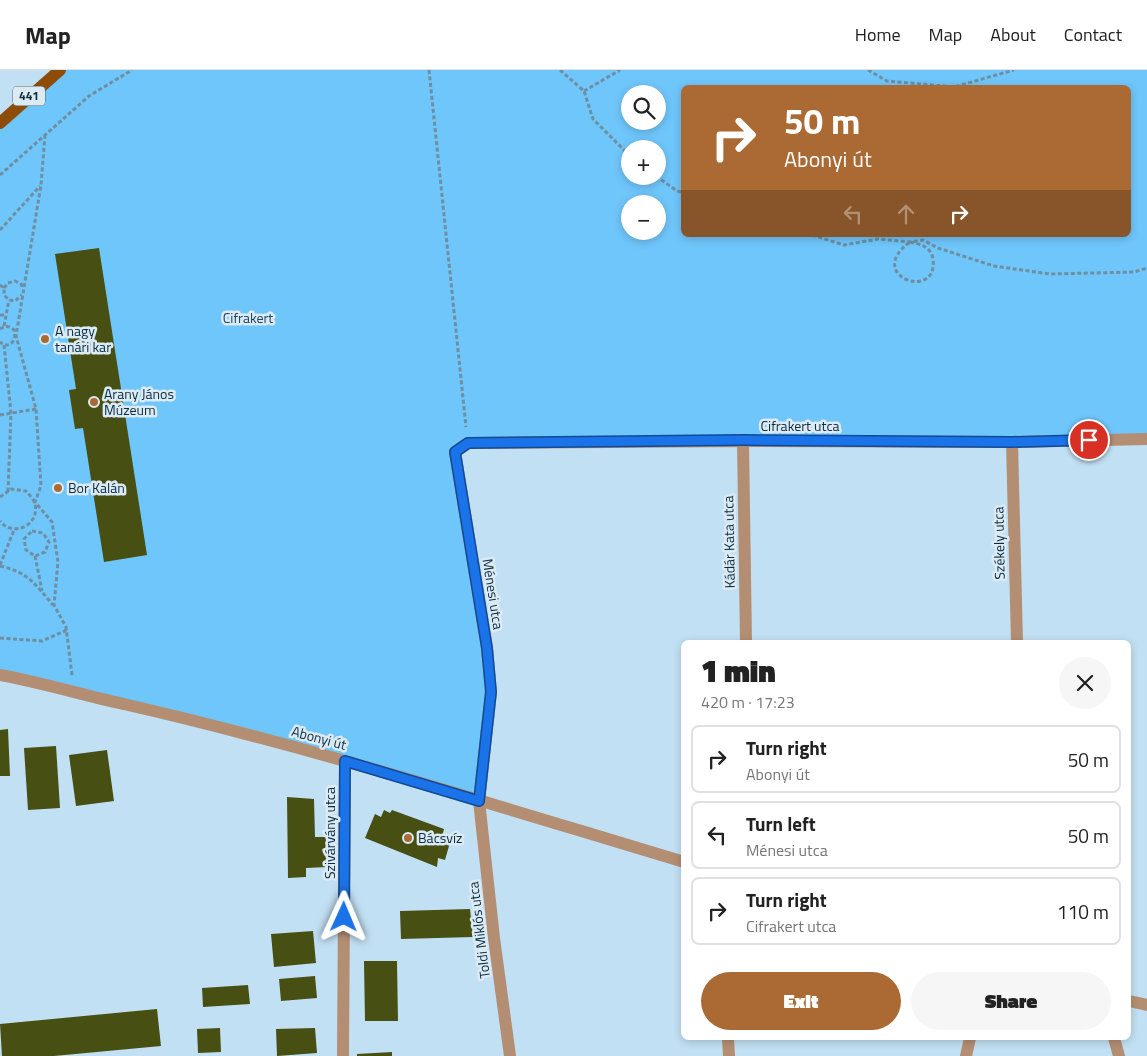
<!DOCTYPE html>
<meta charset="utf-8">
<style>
:root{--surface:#fff;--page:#f6f6f6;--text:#222;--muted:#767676;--line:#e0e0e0;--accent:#ab6934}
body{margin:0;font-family:"Titillium Web",sans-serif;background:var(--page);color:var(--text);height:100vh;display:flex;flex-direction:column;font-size:19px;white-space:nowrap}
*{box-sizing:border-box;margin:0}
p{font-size:16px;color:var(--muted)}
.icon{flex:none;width:28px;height:28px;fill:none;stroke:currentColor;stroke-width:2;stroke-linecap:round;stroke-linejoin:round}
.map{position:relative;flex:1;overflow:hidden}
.drawer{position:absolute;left:681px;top:570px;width:450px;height:400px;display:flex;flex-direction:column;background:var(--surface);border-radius:8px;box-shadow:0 2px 8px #0003}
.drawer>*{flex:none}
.top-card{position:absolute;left:681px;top:15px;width:450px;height:152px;border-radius:8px;box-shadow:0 2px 8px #0003;background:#ab6934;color:#fff;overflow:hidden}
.buttons{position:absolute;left:621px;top:15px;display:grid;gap:10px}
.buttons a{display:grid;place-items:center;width:45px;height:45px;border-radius:50%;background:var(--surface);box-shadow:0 2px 8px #0003;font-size:25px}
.pin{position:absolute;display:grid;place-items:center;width:42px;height:42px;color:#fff;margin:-21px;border:2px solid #fff;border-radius:50%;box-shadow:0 1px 5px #0007}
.me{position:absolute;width:55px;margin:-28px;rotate:1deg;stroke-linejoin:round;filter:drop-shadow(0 0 4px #0008)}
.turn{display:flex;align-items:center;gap:18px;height:105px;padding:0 20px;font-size:22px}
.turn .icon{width:65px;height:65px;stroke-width:2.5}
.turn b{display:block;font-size:35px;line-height:42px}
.lanes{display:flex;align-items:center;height:48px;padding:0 20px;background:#0003;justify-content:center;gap:25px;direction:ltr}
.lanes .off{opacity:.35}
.round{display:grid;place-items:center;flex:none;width:52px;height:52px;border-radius:26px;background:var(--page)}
.head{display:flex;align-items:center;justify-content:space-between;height:85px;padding:0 20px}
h1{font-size:30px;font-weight:800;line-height:38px}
.button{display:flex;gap:10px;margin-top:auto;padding:10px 20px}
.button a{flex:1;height:58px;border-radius:30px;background:var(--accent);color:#fff;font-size:20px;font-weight:800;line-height:58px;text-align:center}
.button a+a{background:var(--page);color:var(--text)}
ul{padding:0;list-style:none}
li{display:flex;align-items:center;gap:15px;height:68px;margin:0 10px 8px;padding:0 10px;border:2px solid var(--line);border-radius:8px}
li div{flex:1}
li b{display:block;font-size:19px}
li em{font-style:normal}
header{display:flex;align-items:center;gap:30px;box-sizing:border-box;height:70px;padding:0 25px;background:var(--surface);border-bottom:1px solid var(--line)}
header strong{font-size:24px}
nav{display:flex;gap:28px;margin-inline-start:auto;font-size:18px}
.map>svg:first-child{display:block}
</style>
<header>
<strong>Map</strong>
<nav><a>Home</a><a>Map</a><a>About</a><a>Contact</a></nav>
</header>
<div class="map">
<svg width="1147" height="986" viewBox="0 0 1147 986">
<rect width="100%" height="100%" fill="#c2e0f3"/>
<path fill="#6fc6fb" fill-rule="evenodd" d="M60,0H1147V369L468,373L455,382L491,622L479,731L0,605V53ZM684,18H1129V165H684ZM630,24H658V51H630ZM630,79H658V106H630ZM630,134H658V161H630Z"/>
<path fill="#474f13" d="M99,178L147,485L104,492L83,358L75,359L69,320L76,319L55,184Z
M8,659L10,706H0V660Z
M56,676L60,738L28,740L24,678Z
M107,680L114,731L76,736L69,685Z
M287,727L314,729L315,767H326L327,797L306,798V807L288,808Z
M384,740L390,743L392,740L444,759L442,767L451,769L445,790L438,788L437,797L365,768L375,744L381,747Z
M470,839L473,867L401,869L400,841Z
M313,861L316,893L274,897L271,864Z
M364,891H397L398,951H365Z
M315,906L317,928L281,931L279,909Z
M248,915L250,934L203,937L202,918Z
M157,939L161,976L54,986H2L0,954Z
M220,958L221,982L198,983L197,959Z
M315,958L317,983L277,986L276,959Z
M392,982V986H357V984Z"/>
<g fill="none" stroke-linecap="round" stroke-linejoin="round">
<path stroke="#6e8ea1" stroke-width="3" stroke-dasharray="4 2.5" stroke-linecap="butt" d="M429,0L466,357
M560,0L584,21L593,49L630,86
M868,0L887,11L954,17L1014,0
M584,21L620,0
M45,65L41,115L16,266L36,339L41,416L35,432L52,452L58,492L54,535L66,557L72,605
M0,105L89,26L132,0
M656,106L677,121L684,123
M0,160L40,116
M812,165L844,175L878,169L910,172L923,170L938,178L994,196L1050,204L1134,202L1147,198
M910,172C921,174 931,177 933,189C939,232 863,206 910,172Z
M0,215L4,218V225L9,230L15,231L22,225
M4,218L8,213L15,211L21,214L23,219
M0,245H6
M4,256L9,230
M0,259C6,255 9,256 14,260C17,270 10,280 0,272
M4,275L11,343L8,422
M0,345L36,339
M0,427L11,419L26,421C29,425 34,429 35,434C40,455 13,468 0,451
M32,461L43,463L49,472L45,482L35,486L26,480L24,469Z
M35,486L42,521
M0,495L14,460
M0,496C28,502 35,514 53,535
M0,568L42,571L65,561L66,558"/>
<path stroke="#b48e73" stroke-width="12" d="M743,371L746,572
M1012,372L1017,572
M728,968L729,986
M1114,968L1119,986
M343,986L345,691
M510,986L494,868L479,731L491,622L487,578L455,382L468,373L743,371L1012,372L1147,369
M966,986L970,968"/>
<path stroke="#b48e73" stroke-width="12" d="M0,605C43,613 86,626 128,635C316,678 500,737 684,792
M1129,931L1147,935"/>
<path stroke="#8e4c09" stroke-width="12" d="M0,53L60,0"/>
</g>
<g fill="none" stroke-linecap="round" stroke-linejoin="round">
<defs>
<path id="route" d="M344,847L345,691L479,731L491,622L487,578L455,382L468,373L743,370L1012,372L1089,370"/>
</defs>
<use href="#route" stroke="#114b97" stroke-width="12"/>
<use href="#route" stroke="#1a73e8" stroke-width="9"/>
</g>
<g fill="#ab6934" stroke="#dceaf4" stroke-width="2">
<circle cx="45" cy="269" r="5"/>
<circle cx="94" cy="332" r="5"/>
<circle cx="58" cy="418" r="5"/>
<circle cx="408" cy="768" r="5"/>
</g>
<g text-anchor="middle" stroke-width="5" stroke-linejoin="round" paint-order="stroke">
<rect fill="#dceaf4" stroke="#4a6676" stroke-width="1" x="13" y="16.5" width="32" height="19" rx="4"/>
<g font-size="12" font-weight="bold" fill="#0b2d40">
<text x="29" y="30">441</text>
</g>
<g font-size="14" fill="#194660" stroke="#dceaf4">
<text x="248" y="253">Cifrakert</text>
</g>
<g font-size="14" fill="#0b2d40" stroke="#dceaf4" text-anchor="start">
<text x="55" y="266">A nagy<tspan x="55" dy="16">tanári kar</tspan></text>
<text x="104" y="329">Arany János<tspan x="104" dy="16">Múzeum</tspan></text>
<text x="68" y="423">Bor Kalán</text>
<text x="418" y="773">Bácsvíz</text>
</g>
<g font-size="14" fill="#0b2d40" stroke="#dceaf4">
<text x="800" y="361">Cifrakert utca</text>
<text transform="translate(729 472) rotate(-91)" y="5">Kádár Kata utca</text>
<text transform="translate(999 473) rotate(-91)" y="5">Székely utca</text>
<text transform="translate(493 524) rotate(81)" y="5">Ménesi utca</text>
<text transform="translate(319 668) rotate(15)" y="5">Abonyi út</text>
<text transform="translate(330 763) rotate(-90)" y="5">Szivárvány utca</text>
<text transform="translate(479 860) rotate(-97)" y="5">Toldi Miklós utca</text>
</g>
</g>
</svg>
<div class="buttons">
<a><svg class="icon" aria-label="search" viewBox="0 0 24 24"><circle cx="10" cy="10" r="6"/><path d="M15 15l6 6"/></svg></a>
<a>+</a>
<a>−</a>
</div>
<div class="pin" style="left:1089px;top:370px;background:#d93025"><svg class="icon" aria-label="arrive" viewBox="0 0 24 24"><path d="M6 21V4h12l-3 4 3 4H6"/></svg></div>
<svg class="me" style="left:344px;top:847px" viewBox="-20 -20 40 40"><path d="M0-17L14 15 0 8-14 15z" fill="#1a73e8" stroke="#fff" stroke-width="4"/></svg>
<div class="top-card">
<div class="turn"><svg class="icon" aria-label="right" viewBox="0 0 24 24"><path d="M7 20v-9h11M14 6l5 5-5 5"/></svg><div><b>50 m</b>Abonyi út</div></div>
<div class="lanes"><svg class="icon off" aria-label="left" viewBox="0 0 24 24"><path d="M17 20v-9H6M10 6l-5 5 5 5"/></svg><svg class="icon off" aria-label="ahead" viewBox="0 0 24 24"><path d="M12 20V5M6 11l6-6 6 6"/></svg><svg class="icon" aria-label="right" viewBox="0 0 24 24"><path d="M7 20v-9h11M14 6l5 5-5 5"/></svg></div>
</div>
<section class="drawer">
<div class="head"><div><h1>1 min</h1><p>420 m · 17:23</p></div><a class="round"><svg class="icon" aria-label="close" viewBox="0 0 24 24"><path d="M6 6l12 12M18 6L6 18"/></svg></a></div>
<ul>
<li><svg class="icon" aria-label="right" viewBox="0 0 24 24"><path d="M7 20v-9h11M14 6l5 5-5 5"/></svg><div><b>Turn right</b><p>Abonyi út</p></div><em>50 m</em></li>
<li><svg class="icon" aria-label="left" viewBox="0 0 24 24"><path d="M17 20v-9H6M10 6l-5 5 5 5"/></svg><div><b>Turn left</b><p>Ménesi utca</p></div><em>50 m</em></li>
<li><svg class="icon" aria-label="right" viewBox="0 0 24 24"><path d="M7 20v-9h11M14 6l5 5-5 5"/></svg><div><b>Turn right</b><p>Cifrakert utca</p></div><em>110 m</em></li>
</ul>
<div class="button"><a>Exit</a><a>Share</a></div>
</section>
</div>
